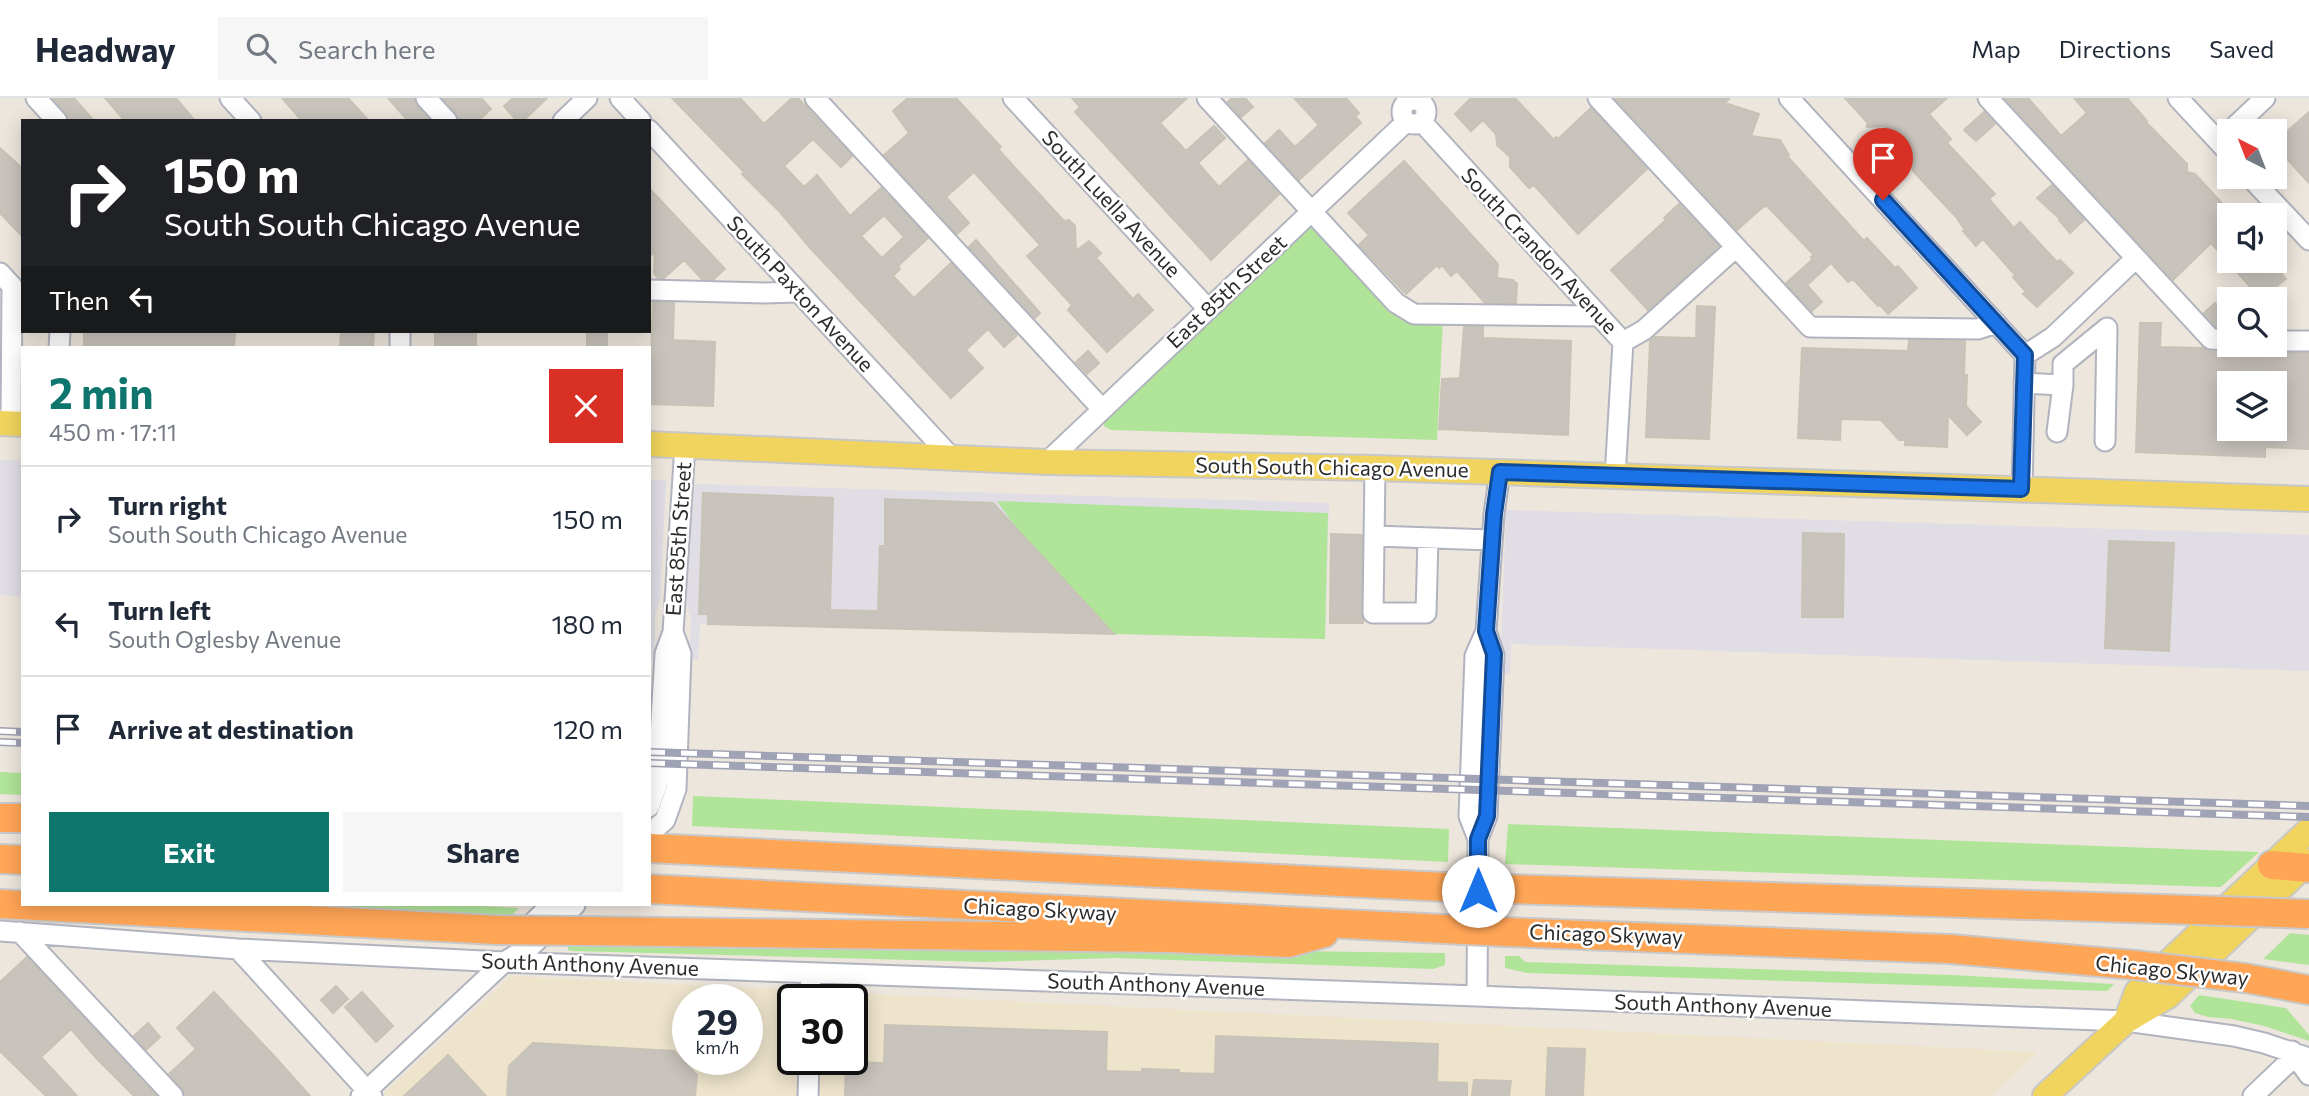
<!DOCTYPE html>
<meta charset="utf-8">
<style>
:root{--surface:#fff;--page:#f6f6f7;--text:#1f2937;--muted:#747a83;--line:#e0e1e3;--accent:#0f766e}
body{margin:0;font-family:Commissioner,sans-serif;background:var(--page);color:var(--text);height:100vh;display:flex;flex-direction:column;font-size:26px;white-space:nowrap}
*{box-sizing:border-box;margin:0}
p{font-size:23px;color:var(--muted)}
.icon{flex:none;width:38px;height:38px;fill:none;stroke:currentColor;stroke-width:2;stroke-linecap:round;stroke-linejoin:round}
.map{position:relative;flex:1;overflow:hidden}
.panel{position:absolute;left:21px;top:248px;width:630px;height:560px;display:flex;flex-direction:column;background:var(--surface);border-radius:0px;box-shadow:0 4px 18px #0003}
.panel>*{flex:none}
.hud{position:absolute;left:21px;top:21px;width:630px;height:214px;border-radius:0px;box-shadow:0 4px 18px #0003;background:#202124;color:#fff;overflow:hidden}
.needle{width:46px;rotate:318deg}
.buttons{position:absolute;left:2217px;top:21px;display:grid;gap:14px}
.buttons a{display:grid;place-items:center;width:70px;height:70px;border-radius:0px;background:var(--surface);box-shadow:0 4px 18px #0003;font-size:35px}
.speed{position:absolute;left:672px;top:886px;display:flex;gap:14px;font-size:35px;font-weight:700;text-align:center}
.speed>*{display:grid;place-content:center;width:91px;height:91px;border-radius:50%;background:var(--surface);box-shadow:0 4px 18px #0003;line-height:1}
.speed small{font-size:18px;font-weight:400}
.speed .limit{border:4px solid #111;border-radius:10px;background:#fff;color:#111}
.pin{position:absolute;display:grid;place-items:center;width:60px;height:60px;color:#fff;margin:-72px -30px;border-radius:50% 50% 50% 0;rotate:-45deg;box-shadow:0 0 7px #0007}
.pin .icon{rotate:45deg}
.me{position:absolute;width:77px;margin:-38px;rotate:0deg;stroke-linejoin:round;filter:drop-shadow(0 0 5px #0008)}
.turn{display:flex;align-items:center;gap:24px;height:147px;padding:0 28px;font-size:32px}
.turn .icon{width:91px;height:91px;stroke-width:2.5}
.turn b{display:block;font-size:49px;line-height:60px}
.then{display:flex;align-items:center;height:66px;padding:0 28px;background:#0003;gap:14px;font-size:26px}
.round{display:grid;place-items:center;flex:none;width:74px;height:74px;border-radius:0px;background:var(--page)}
.head{display:flex;align-items:center;justify-content:space-between;height:119px;padding:0 28px}
h1{font-size:42px;font-weight:700;line-height:52px;color:var(--accent)}
.button{display:flex;gap:14px;margin-top:auto;padding:14px 28px}
.button a{flex:1;height:80px;border-radius:0px;background:var(--accent);color:#fff;font-size:28px;font-weight:700;line-height:80px;text-align:center}
.button a+a{background:var(--page);color:var(--text)}
ul{padding:0;list-style:none}
li{display:flex;align-items:center;gap:21px;height:105px;padding:0 28px;border-top:2px solid var(--line)}
li div{flex:1}
li b{display:block;font-size:26px}
li em{font-style:normal}
header{display:flex;align-items:center;gap:42px;box-sizing:border-box;height:98px;padding:0 35px;background:var(--surface);border-bottom:2px solid var(--line)}
header strong{font-size:33px}
nav{display:flex;gap:38px;margin-inline-start:auto;font-size:24px}
.search{width:490px;height:63px;background:var(--page);display:flex;align-items:center;gap:18px;box-sizing:border-box;padding:0 24px;border-radius:0px;color:var(--muted);font-size:26px}
.map>svg:first-child{display:block}
</style>
<header>
<strong>Headway</strong>
<div class="search"><svg class="icon" aria-label="search" viewBox="0 0 24 24"><circle cx="10" cy="10" r="6"/><path d="M15 15l6 6"/></svg>Search here</div>
<nav><a>Map</a><a>Directions</a><a>Saved</a></nav>
</header>
<div class="map">
<svg width="2309" height="998" viewBox="0 0 2309 998">
<rect width="100%" height="100%" fill="#ede6dd"/>
<path fill="#e0dde5" d="M0,362L23,363V498L0,497Z
M649,382H666L660,503L655,518V561H649Z
M693,386L1329,405L1325,541L700,525L698,561H689L691,521L687,507Z
M1506,412L2309,437V573L1511,546L1510,577L1500,576Z"/>
<path fill="#eee4cc" fill-rule="evenodd" d="M511,878L2038,954L1991,998H387L384,995ZM688,901H747V961H688ZM793,901H852V961H793Z"/>
<path fill="#b0e499" d="M1313,125L1403,219L1443,222L1437,342L1111,332L1104,328L1105,319Z
M997,403L1328,415L1325,541L1114,536L1017,431Z
M0,674L23,675V697L0,696Z
M693,698L1449,731L1448,764L692,728Z
M1508,726L2259,754L2221,789H2217L1505,766Z
M212,807H462L519,810L509,820Z
M2290,835L2309,837V867L2263,861Z
M567,844L1445,855V867L1433,871L1115,860L985,864L573,853L568,852Z
M1505,858H1519L1525,864L1952,877L2114,886L2107,893L1527,875L1505,870Z
M2199,897L2286,910L2309,937V943L2264,928L2232,921L2208,919L2195,915L2190,908Z"/>
<path fill="#c8c3bc" stroke="#c8c3b6" stroke-width="2" fill-rule="evenodd" d="M56,0H74L94,23H69L66,15L54,1Z
M105,0H176L195,23H125Z
M282,0H348L369,23H302Z
M388,0H414L417,8L430,23H408Z
M443,0H481L491,11L478,23H459L456,15Z
M513,0H547L523,23H517L504,8Z
M672,0H740L764,26L792,0H798L852,58L841,69L813,41L784,68L804,89L817,77L850,118L881,90L928,140L898,168L900,171L893,178L914,200L951,165L1017,237L1004,249L988,231L966,252L983,270L951,300L812,152L779,113L742,76L744,74ZM884,117L904,139L882,160L861,138Z
M908,0H956L1001,49L998,51L1041,98L1064,123L1069,122L1075,128L1076,153L1089,143L1101,155L1096,160L1133,201L1138,196L1153,212L1107,254L1068,212L1072,207L1027,158L1040,147L974,74L946,99L969,125L957,136L884,57L909,35L893,13Z
M1072,0H1187L1160,25L1186,53L1214,28L1225,40L1198,65L1219,89L1248,62L1279,96L1211,162L1075,14L1080,9Z
M1232,0H1245L1253,9L1241,19L1228,4Z
M1294,0H1346L1359,15L1355,18L1361,25L1299,82L1265,45L1279,32L1295,49L1319,27Z
M1471,0H1515L1553,41L1556,39L1558,41L1591,10L1647,71L1578,136L1534,87L1529,90L1510,69V59L1497,47L1496,36L1483,22L1471,33L1455,16Z
M1615,0H1730L1725,5L1759,16L1751,38L1780,42L1789,57L1787,58L1864,143L1867,140L1895,170L1898,168L1917,190L1888,216L1880,207L1878,208L1853,181L1848,184L1831,165L1807,187L1822,204L1812,213L1786,185L1812,162L1811,159L1814,157L1767,108L1763,109L1737,132Z
M1845,0H1947L1929,16L1951,41L1947,45L1995,96L1989,101L2014,130L2020,124L2057,164L2060,162L2073,175L2037,209L2023,196L2026,194L2013,179L2015,177L1983,141L1976,148L1963,133L1965,132L1956,119L1913,73L1914,72L1893,48L1888,47L1884,42L1885,28L1867,29V24Z
M2005,0H2028L2061,38L2087,15L2074,0H2127L2147,23L2146,24L2187,66V74L2195,76L2230,114V163H2270L2286,181L2261,201L2211,145L2173,182Z
M1984,14L1995,26L1976,43L1964,32Z
M2309,14V85L2277,50L2276,43Z
M0,50L23,71V139L0,115Z
M1404,63L1498,166L1497,180L1513,182L1517,186L1516,205H1485L1457,173L1451,178L1442,167L1439,170L1437,167L1406,196L1359,147L1369,137L1348,115Z
M2052,87L2084,122L2070,135L2059,122L2060,121L2037,100Z
M649,90L725,171L714,181H702L684,162L664,180H658L654,175L655,154L649,159Z
M1679,106L1719,148L1648,212L1611,172L1666,122L1664,120Z
M976,142L1040,215L1035,220L969,149Z
M653,204L674,205L673,242L715,244L713,308L649,306Z
M2215,205L2230,221V230L2217,229L2204,215Z
M1697,208L1715,209L1709,341L1646,339L1650,243L1655,239L1696,240Z
M2140,225H2161L2160,249L2203,250L2210,253L2229,254L2238,251L2267,252L2275,255H2309V351L2265,349V359L2136,354ZM2230,285H2275V331H2230Z
M1464,229H1483V240L1571,243L1568,337L1439,331L1442,281L1460,280Z
M84,233H235L234,250H84Z
M341,233H374L373,250H340Z
M435,233H476V250H435Z
M587,233H607V250H587Z
M1909,242L1965,243L1964,277H1967L1966,308L1981,324L1967,337L1948,317L1947,349L1905,347V342H1899L1881,322L1841,321L1840,342L1798,340L1802,250L1908,253Z
M1088,253L1099,265L1087,276L1076,264Z
M703,395L833,400L830,512L878,513L880,448H885V401L993,405L1114,536L708,526V516H699Z
M1803,435L1844,436L1843,519H1802Z
M1331,436L1362,437L1363,525H1330Z
M2109,443L2174,445L2169,553L2105,550Z
M27,859L156,998H134L98,962L71,931L41,959L77,998H46L0,953V884Z
M336,888L348,901L333,915L321,902Z
M214,894L275,959L310,998H185L182,990L169,976L196,951L177,930Z
M362,894L393,928L376,944L345,909Z
M148,925L160,939L146,952L134,938Z
M885,927L1107,934L1106,973L1142,974V971L1179,972V975L1215,976L1216,938L1438,946L1437,984L1467,985V998H845L846,964L884,965Z
M533,945L674,953L697,977L695,998H507L509,968Z
M1548,950L1585,951L1583,998H1546Z
M448,957L486,998H404Z
M1474,982L1511,983L1509,998H1472Z"/>
<g fill="none" stroke-linecap="round" stroke-linejoin="round">
<defs>
<path id="minor" d="M36,0L57,23
M230,0L251,23
M426,0L447,23
M620,0L641,23
M815,0L1102,311
M1013,0L1208,211
M1207,0L1396,205L1414,216L1599,218
M1598,0L1810,229L1978,231L1996,225
M1789,0L2025,257L2022,392
M1988,0L2211,241L2230,242
M2178,0L2230,56
M1402 14a12 12 0 1 1 24 0a12 12 0 1 1-24 0Z
M563,23L587,0
M1422,24L1623,244L1615,379
M649,32L951,359
M2230,33L2265,0
M2250,79L2309,142
M0,175L12,188L11,325
M649,192L765,195L797,194
M400,233V250
M2275,243H2309
M1623,244L1644,232L1735,150
M59,250L60,233
M2025,257L2053,239L2136,160
M2024,285L2063,287V266L2107,230L2105,343
M2057,334L2063,287
M1047,364L1406,24
M1375,370L1373,515H1426L1428,440
M1374,438L1492,442
M1486,533L1494,416L1500,374
M649,709L657,687L665,556L673,534L685,347
M649,736L665,722L676,691L681,556L673,534
M0,833L238,851L504,864L1477,898L2126,923L2234,938L2264,945L2309,960
M20,834L173,998
M520,837L551,807
M238,851L372,998
M1477,898L1478,741L1469,718L1475,558L1486,533L1494,557L1487,718L1478,741
M810,901L811,875
M2292,953L2309,977
M361,998L504,864L531,848L575,807
M808,998L809,961
M2253,998L2295,958"/>
<path id="major" d="M0,325L23,326
M649,346L1047,364L1375,370L2309,401
M2126,923L2137,894L2309,732
M2045,998L2126,923L2168,898L2309,763"/>
<path id="highway" d="M0,720H23
M649,750L1445,789
M0,761L23,762
M2272,767L2309,770
M649,791L1444,831
M1508,791L2193,812
M0,806L497,832
M583,833L1169,840L1288,845L1324,835
M1506,834L1950,851L2135,867
M2245,880L2309,892"/>
</defs>
<use href="#minor" stroke="#b1b3bf" stroke-width="23"/>
<use href="#major" stroke="#c8c8c8" stroke-width="28"/>
<use href="#highway" stroke="#c8c8c8" stroke-width="32"/>
<use href="#minor" stroke="#fff" stroke-width="19"/>
<use href="#major" stroke="#f1d45e" stroke-width="24"/>
<use href="#highway" stroke="#ffa556" stroke-width="28"/>
<defs>
<path id="rail" d="M0,633L23,634
M0,644L23,645
M649,654L2309,708
M649,665L2309,719"/>
</defs>
<use href="#rail" stroke="#a0a2b5" stroke-width="8"/>
<use href="#rail" stroke="#fff" stroke-width="5" stroke-dasharray="16" stroke-linecap="butt"/>
<defs>
<path id="highway-bridge" d="M1445,789L1508,791
M2193,812L2309,816
M1444,831L1506,834
M497,832L583,833
M2135,867L2245,880"/>
</defs>
<use href="#highway-bridge" stroke="#c8c8c8" stroke-width="32" stroke-linecap="butt"/>
<use href="#highway-bridge" stroke="#ffa556" stroke-width="28"/>
</g>
<g fill="none" stroke-linecap="round" stroke-linejoin="round">
<defs>
<path id="route" d="M1478,793V741L1487,718L1494,556L1486,533L1494,416L1500,374L2021,391L2025,257L1883,102"/>
</defs>
<use href="#route" stroke="#114b97" stroke-width="18"/>
<use href="#route" stroke="#1a73e8" stroke-width="12"/>
</g>
<g text-anchor="middle" stroke-width="5" stroke-linejoin="round" paint-order="stroke">
<g font-size="21" fill="#2b2b2b" stroke="#fff">
<text transform="translate(1111 106) rotate(47)" y="7">South Luella Avenue</text>
<text transform="translate(1539 153) rotate(47)" y="7">South Crandon Avenue</text>
<text transform="translate(1227 194) rotate(-43)" y="7">East 85th Street</text>
<text transform="translate(800 196) rotate(47)" y="7">South Paxton Avenue</text>
<text transform="translate(1332 370) rotate(1)" y="7">South South Chicago Avenue</text>
<text transform="translate(679 441) rotate(-86)" y="7">East 85th Street</text>
<text transform="translate(1040 812) rotate(3)" y="7">Chicago Skyway</text>
<text transform="translate(1606 837) rotate(2)" y="7">Chicago Skyway</text>
<text transform="translate(590 867) rotate(2)" y="7">South Anthony Avenue</text>
<text transform="translate(2172 873) rotate(6)" y="7">Chicago Skyway</text>
<text transform="translate(1156 887) rotate(2)" y="7">South Anthony Avenue</text>
<text transform="translate(1723 908) rotate(2)" y="7">South Anthony Avenue</text>
</g>
</g>
</svg>
<div class="buttons">
<a><svg class="needle" viewBox="-14 -14 28 28"><path d="M0-13l5 13h-10z" fill="#e53935"/><path d="M0 13l5-13h-10z" fill="#747a83"/></svg></a>
<a><svg class="icon" aria-label="sound" viewBox="0 0 24 24"><path d="M4 9h4l5-4v14l-5-4H4zM17 9q2 3 0 6"/></svg></a>
<a><svg class="icon" aria-label="search" viewBox="0 0 24 24"><circle cx="10" cy="10" r="6"/><path d="M15 15l6 6"/></svg></a>
<a><svg class="icon" aria-label="layers" viewBox="0 0 24 24"><path d="M12 4l9 5-9 5-9-5zM3 14l9 5 9-5"/></svg></a>
</div>
<div class="speed"><div>29<small>km/h</small></div><div class="limit">30</div></div>
<div class="pin" style="left:1883px;top:102px;background:#d93025"><svg class="icon" aria-label="arrive" viewBox="0 0 24 24"><path d="M6 21V4h12l-3 4 3 4H6"/></svg></div>
<svg class="me" style="left:1478px;top:793px" viewBox="-20 -20 40 40"><circle r="19" fill="#fff"/><path d="M0-13L10 11 0 6-10 11z" fill="#1a73e8"/></svg>
<div class="hud">
<div class="turn"><svg class="icon" aria-label="right" viewBox="0 0 24 24"><path d="M7 20v-9h11M14 6l5 5-5 5"/></svg><div><b>150 m</b>South South Chicago Avenue</div></div>
<div class="then">Then<svg class="icon" aria-label="left" viewBox="0 0 24 24"><path d="M17 20v-9H6M10 6l-5 5 5 5"/></svg></div>
</div>
<section class="panel">
<div class="head"><div><h1>2 min</h1><p>450 m · 17:11</p></div><a class="round" style="background:#d93025;color:#fff"><svg class="icon" aria-label="close" viewBox="0 0 24 24"><path d="M6 6l12 12M18 6L6 18"/></svg></a></div>
<ul>
<li><svg class="icon" aria-label="right" viewBox="0 0 24 24"><path d="M7 20v-9h11M14 6l5 5-5 5"/></svg><div><b>Turn right</b><p>South South Chicago Avenue</p></div><em>150 m</em></li>
<li><svg class="icon" aria-label="left" viewBox="0 0 24 24"><path d="M17 20v-9H6M10 6l-5 5 5 5"/></svg><div><b>Turn left</b><p>South Oglesby Avenue</p></div><em>180 m</em></li>
<li><svg class="icon" aria-label="arrive" viewBox="0 0 24 24"><path d="M6 21V4h12l-3 4 3 4H6"/></svg><div><b>Arrive at destination</b></div><em>120 m</em></li>
</ul>
<div class="button"><a>Exit</a><a>Share</a></div>
</section>
</div>
